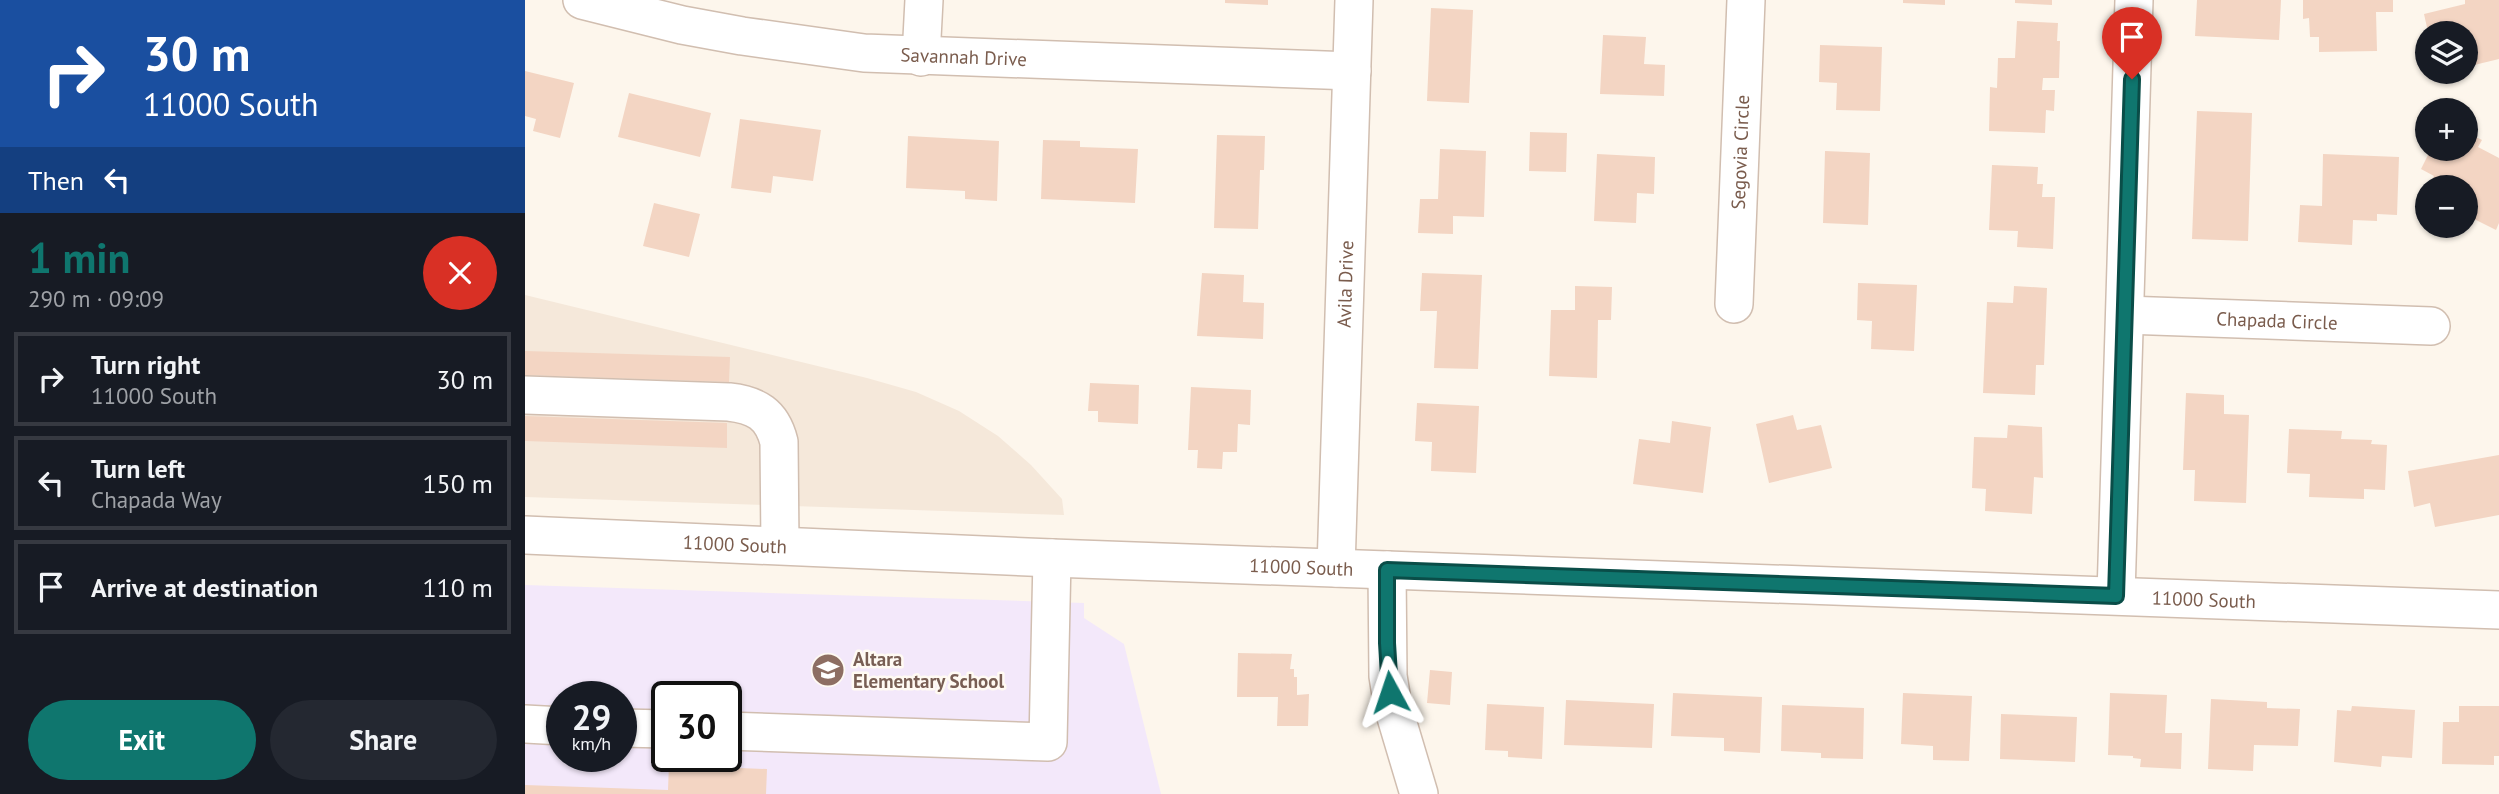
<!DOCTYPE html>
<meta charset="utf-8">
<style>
:root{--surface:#171b24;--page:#242831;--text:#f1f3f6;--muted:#9ea1a6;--line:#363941;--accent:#0f766e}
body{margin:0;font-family:"PT Sans",sans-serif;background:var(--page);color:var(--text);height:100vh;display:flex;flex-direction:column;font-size:26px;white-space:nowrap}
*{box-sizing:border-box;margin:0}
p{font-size:23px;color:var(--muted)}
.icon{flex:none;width:38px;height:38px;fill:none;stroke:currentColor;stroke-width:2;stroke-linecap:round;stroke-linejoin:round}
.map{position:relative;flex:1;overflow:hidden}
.sheet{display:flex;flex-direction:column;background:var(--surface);width:525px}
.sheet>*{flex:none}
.top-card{background:#1a4fa0;color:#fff;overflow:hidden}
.tools{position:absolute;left:1890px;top:21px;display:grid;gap:14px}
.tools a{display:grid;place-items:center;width:63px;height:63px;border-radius:50%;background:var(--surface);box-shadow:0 2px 5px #0004;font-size:35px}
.speed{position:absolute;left:21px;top:681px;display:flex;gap:14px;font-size:35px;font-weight:700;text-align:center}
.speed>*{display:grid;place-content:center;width:91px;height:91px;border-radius:50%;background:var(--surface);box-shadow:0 2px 5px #0004;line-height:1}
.speed small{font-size:18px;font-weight:400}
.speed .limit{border:4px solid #111;border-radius:10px;background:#fff;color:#111}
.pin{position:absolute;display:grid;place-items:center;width:60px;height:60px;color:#fff;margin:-72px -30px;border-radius:50% 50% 50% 0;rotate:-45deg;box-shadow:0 0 7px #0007}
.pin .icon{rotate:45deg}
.me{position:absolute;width:77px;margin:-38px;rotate:355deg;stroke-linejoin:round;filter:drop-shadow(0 0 5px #0008)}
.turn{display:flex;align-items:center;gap:24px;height:147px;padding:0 28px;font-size:32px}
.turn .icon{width:91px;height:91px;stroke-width:2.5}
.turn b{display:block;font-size:49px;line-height:60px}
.then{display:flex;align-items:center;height:66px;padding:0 28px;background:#0003;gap:14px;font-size:26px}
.round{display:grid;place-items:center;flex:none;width:74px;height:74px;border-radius:37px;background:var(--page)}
.headline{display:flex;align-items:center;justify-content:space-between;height:119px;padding:0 28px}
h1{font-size:42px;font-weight:800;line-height:52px;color:var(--accent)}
.action{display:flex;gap:14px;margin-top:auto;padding:14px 28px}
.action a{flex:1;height:80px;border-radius:42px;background:var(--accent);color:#fff;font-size:28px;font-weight:800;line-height:80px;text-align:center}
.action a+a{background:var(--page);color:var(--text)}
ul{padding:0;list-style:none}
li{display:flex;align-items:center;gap:21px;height:94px;margin:0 14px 10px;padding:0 14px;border:4px solid var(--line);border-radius:0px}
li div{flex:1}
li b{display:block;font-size:26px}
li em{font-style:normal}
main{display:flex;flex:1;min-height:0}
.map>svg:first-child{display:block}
</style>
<main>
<section class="sheet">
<div class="top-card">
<div class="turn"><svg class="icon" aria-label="right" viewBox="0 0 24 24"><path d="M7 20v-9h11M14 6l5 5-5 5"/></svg><div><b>30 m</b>11000 South</div></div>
<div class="then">Then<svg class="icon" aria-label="left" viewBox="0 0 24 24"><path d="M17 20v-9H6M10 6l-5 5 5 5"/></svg></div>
</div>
<div class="headline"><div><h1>1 min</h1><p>290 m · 09:09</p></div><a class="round" style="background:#d93025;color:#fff"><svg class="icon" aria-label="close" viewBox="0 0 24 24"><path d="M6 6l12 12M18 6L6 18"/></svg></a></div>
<ul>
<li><svg class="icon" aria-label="right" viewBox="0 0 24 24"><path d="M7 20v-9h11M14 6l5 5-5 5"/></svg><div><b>Turn right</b><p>11000 South</p></div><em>30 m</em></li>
<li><svg class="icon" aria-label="left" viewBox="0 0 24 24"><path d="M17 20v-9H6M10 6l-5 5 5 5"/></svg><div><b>Turn left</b><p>Chapada Way</p></div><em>150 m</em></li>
<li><svg class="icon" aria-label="arrive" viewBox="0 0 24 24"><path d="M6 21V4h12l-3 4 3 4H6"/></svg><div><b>Arrive at destination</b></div><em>110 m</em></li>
</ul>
<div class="action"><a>Exit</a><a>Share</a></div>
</section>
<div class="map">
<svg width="1974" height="794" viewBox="0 0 1974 794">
<rect width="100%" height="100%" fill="#fdf6ec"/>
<path fill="#f5e8da" d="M0,295L342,378L391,392L434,411L473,436L506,465L537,499L539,515L0,497Z"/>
<path fill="#f3e8fa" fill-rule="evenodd" d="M0,585L559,603V618L599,644L636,794H0ZM37,696H96V756H37ZM142,696H201V756H142Z"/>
<path fill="#f3d5c3" d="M700,0H743V5L700,3Z
M1378,0H1420V5L1378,3Z
M1490,0H1527V5L1490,3Z
M1672,0H1756L1754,40L1670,36Z
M1778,0H1868V12H1851L1852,51L1794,52V37H1785L1784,18L1778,19Z
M1940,0H1974V59L1941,67V33L1903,32L1899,14L1940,4Z
M906,8L948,10L944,103L902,101Z
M1492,21L1533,23L1532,41H1535L1534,78H1518L1517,90H1530L1529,111L1521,110L1520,133L1464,131L1465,87L1472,88L1473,58H1490Z
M1078,35L1121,37L1119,64L1140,65L1139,96L1075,94Z
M1295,45L1357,47L1355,111L1311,110L1312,83L1294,82Z
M0,71L49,83L35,138L8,131L11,119L0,116Z
M104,93L186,113L175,157L93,137Z
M1672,111L1727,113L1723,241L1667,239Z
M215,119L296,130L288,181L248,176L246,193L206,188Z
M1005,132L1042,133L1041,172L1004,171Z
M1941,132L1957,140L1953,147L1974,158V223L1971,230L1941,215V187H1908L1904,185L1909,176L1896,169L1906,149H1941Z
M692,135L740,136L739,170H735L733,229L689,228Z
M383,136L474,141L472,201L440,199V191L381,188Z
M518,140L555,141V147L613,149L610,203L516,199Z
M915,149L961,151L959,217L928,216V234L893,233L895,199H913Z
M1300,151L1345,153L1343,225L1298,223Z
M1072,154L1130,157L1129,194L1112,193L1111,223L1069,221Z
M1798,154L1874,157L1872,215L1852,214V221L1828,220L1827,245L1773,242L1775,205L1797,206Z
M1467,165L1513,167L1512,184H1518L1517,197H1530L1528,249L1492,247L1493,231L1464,230Z
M129,203L175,214L164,257L118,246Z
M677,273L719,275L718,302L739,303L738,339L672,336Z
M897,273L957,275L953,369L909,368L912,311H895Z
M1333,283L1392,285L1389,351L1346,349L1347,321L1332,320Z
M1050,286L1087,287L1086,320H1073L1072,378L1024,376L1026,310H1050Z
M1489,286L1522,288L1519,365H1511L1510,395L1458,393L1462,302L1488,303Z
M0,351L205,357L204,382L0,375Z
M565,383L614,385L613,424L573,422V411H563Z
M666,387L726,390L725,425L713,424L712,452H698L697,469L672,468L673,450H663Z
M1661,393L1699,395V414L1724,415L1721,503L1669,501L1670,470H1658Z
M892,403L954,406L951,473L906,471L907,442L890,441Z
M1268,415L1272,430L1296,425L1307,468L1244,483L1231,424Z
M0,416L202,423V448L0,441Z
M1147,421L1186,427L1178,493L1108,484L1114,439L1145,443Z
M1483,425L1517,427L1518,478L1509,477L1507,514L1460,511L1461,489L1447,488L1449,437L1482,438Z
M1764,429L1817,431L1816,439L1847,440L1846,444L1862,445L1860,490L1839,489V499L1784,497L1785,474L1762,473Z
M1974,455V515L1910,527L1905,503L1889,507L1883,471Z
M713,653L767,654L765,669H769V677H772V695L784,694L783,726H752L753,697H712Z
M905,670L927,672L925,705L902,703Z
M1148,693L1237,697L1235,753L1199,751V738L1146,736Z
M1378,693L1447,696L1444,761L1408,760V746L1376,744Z
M1585,693L1642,695L1640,733H1657L1656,769L1615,767L1616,759L1608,758V756L1583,755Z
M1686,699L1742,702V708L1775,709L1773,746L1729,745L1728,771L1683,769Z
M1041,700L1129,704L1127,748L1039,745Z
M962,704L1019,707L1017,759L983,757V751L960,750Z
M1257,705L1339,708L1338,759L1296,758V753L1256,751Z
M1827,706L1890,710L1887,758L1857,756L1856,767L1809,762L1812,710L1826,711Z
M1934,706H1974V756H1969V765L1917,764L1918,722H1934Z
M1476,714L1552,717L1550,762L1475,759Z
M144,763L163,764V766L242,769L241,794H0V785L143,790Z"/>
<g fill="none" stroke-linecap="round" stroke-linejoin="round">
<defs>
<g id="minor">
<path id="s1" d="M57,0L157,25L217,36L339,53L827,71"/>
<path d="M396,57L399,0"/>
<path id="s2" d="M1209,304L1221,0"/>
<path id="s3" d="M1600,315L1906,326"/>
<path d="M0,395L204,402C231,405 247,414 254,442L255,545"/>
<path id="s4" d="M0,535L527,558L1974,610"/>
<path id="s5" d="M811,568L829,0"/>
<path d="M862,570L863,676L868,707L894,794"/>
<path d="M1591,595L1609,0"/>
<path d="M0,724L37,726"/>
<path d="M96,728L142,729"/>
<path d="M201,731L523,742L527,558"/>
</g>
</defs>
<use href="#minor" stroke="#d1beb0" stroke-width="40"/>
<use href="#minor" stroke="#fff" stroke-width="37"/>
</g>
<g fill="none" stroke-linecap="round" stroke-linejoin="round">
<defs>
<path id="route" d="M865,692L862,643V570L1591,596L1607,79"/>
</defs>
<use href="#route" stroke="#0a4d48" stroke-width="18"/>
<use href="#route" stroke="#0f766e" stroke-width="12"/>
</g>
<defs>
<symbol id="school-disc" viewBox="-11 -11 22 22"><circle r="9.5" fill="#8d6e63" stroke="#fffaf3"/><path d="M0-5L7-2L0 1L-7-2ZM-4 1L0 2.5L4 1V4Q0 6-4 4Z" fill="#fff"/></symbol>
</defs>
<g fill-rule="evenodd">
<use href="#school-disc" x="284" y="651" width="38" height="38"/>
</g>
<g text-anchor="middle" stroke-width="5" stroke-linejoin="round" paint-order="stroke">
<g font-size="19" fill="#7a5c4d" stroke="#fffaf3">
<text dy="7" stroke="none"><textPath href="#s1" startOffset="387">Savannah Drive</textPath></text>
<text dy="7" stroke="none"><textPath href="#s2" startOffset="152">Segovia Circle</textPath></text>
<text dy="7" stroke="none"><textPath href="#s5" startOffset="284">Avila Drive</textPath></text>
<text dy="7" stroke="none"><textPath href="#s3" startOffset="152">Chapada Circle</textPath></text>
<text dy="7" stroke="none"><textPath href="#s4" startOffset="210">11000 South</textPath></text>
<text dy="7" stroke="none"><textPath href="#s4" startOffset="777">11000 South</textPath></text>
<text dy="7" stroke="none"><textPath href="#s4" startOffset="1680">11000 South</textPath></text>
</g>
<g font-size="19" font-weight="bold" fill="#785e54" stroke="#fffaf3" text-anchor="start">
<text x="328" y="666">Altara<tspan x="328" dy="22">Elementary School</tspan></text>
</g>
</g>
</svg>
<div class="tools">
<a><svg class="icon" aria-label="layers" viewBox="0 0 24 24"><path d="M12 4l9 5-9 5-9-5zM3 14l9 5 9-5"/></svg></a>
<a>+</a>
<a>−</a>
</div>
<div class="speed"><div>29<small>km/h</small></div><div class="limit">30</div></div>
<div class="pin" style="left:1607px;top:79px;background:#d93025"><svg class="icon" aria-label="arrive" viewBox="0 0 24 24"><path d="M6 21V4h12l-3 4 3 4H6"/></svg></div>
<svg class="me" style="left:865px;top:692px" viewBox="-20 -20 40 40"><path d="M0-17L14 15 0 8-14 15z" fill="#0f766e" stroke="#fff" stroke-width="4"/></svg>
</div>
</main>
